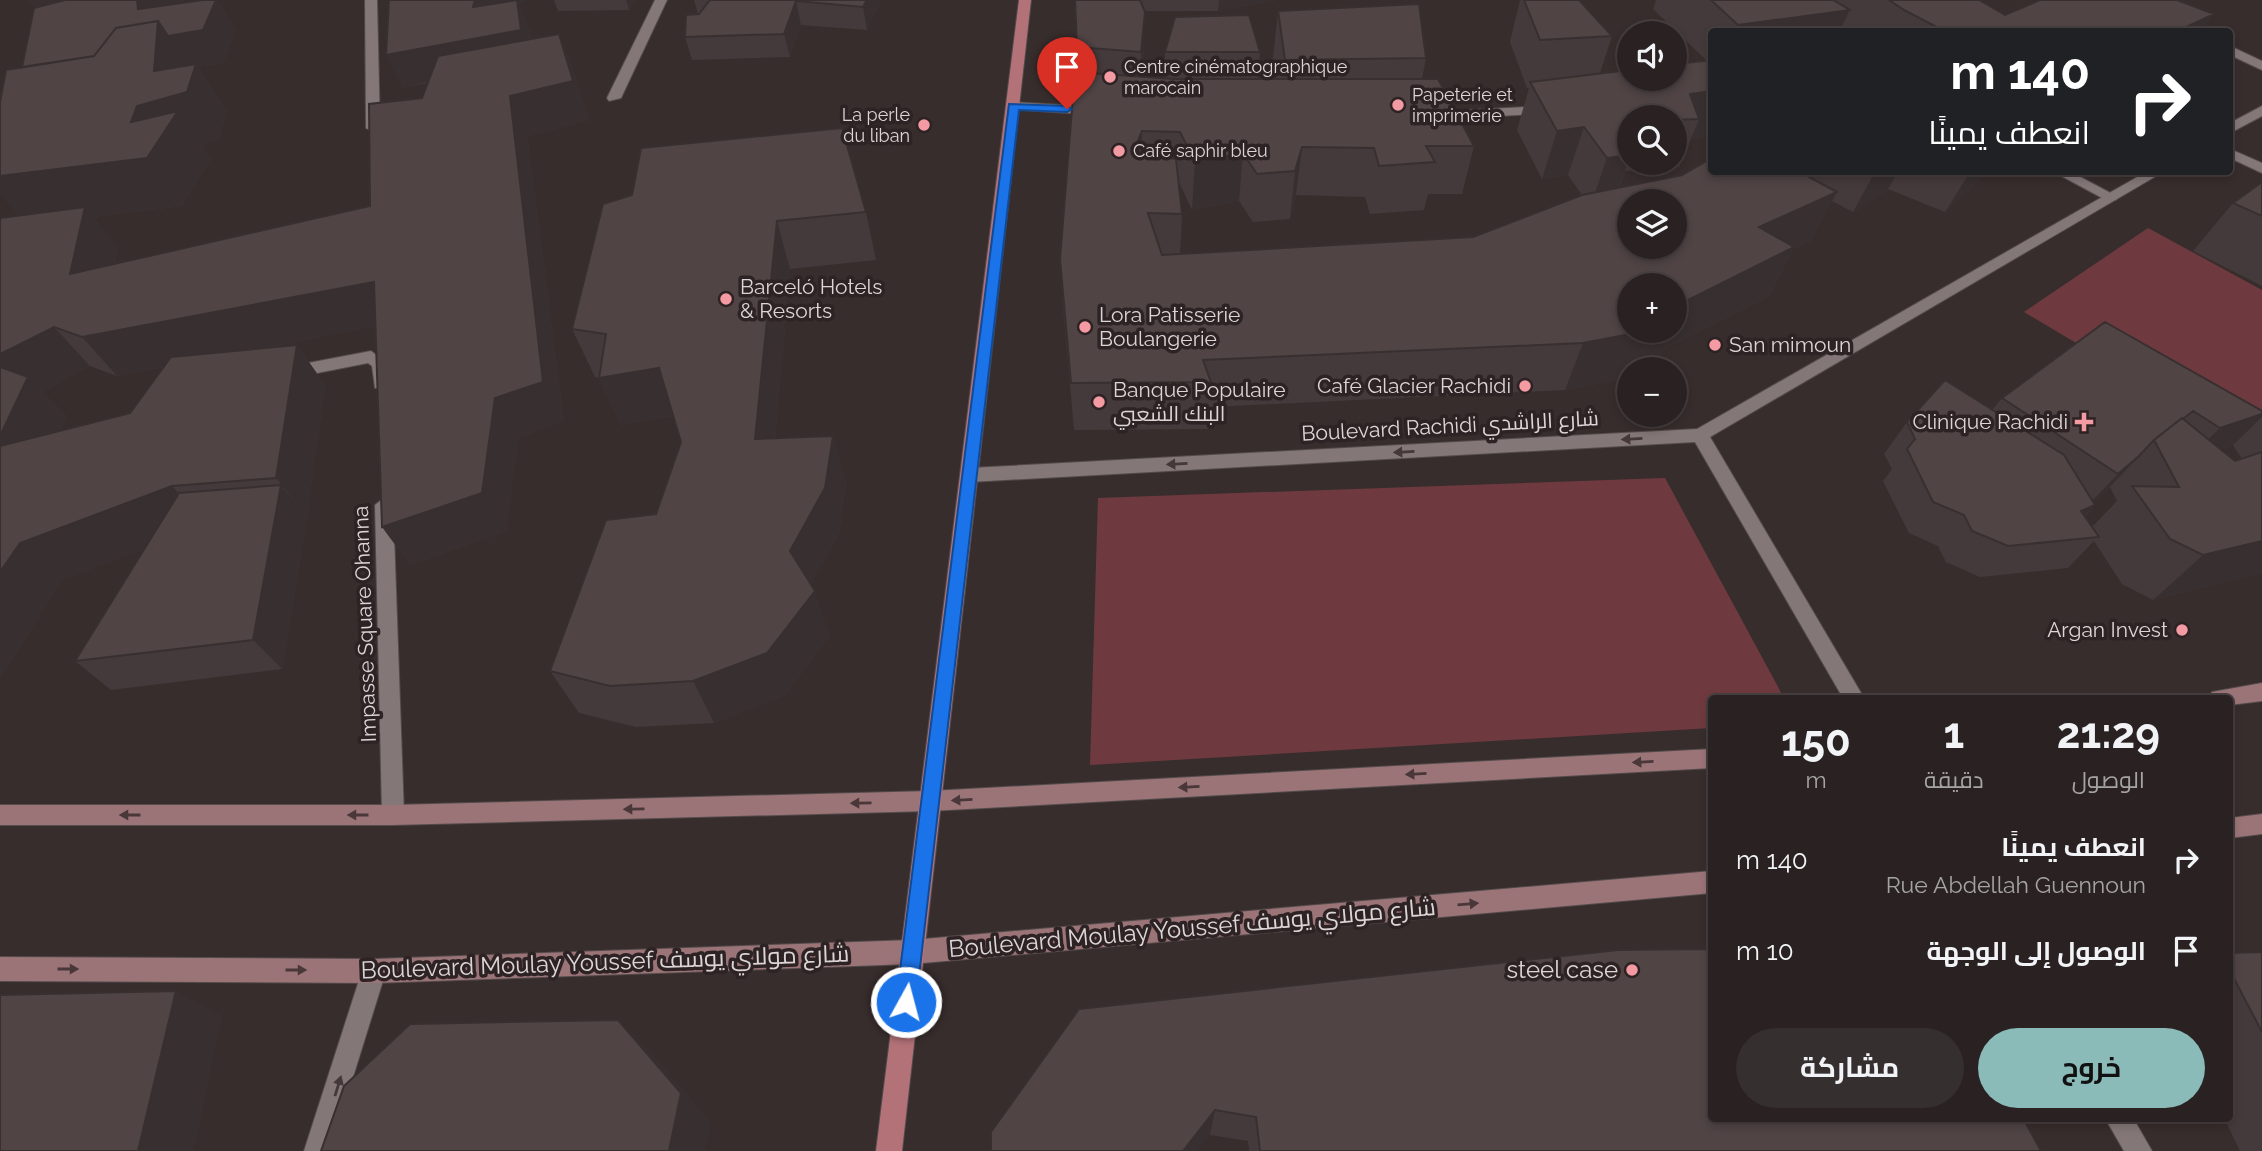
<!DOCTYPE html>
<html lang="ar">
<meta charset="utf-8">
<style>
:root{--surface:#2a2222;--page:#362f2f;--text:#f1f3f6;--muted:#a5a4a5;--line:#463f40;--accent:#8bbbb9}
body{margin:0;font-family:Raleway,Cairo,sans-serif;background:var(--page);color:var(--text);direction:rtl;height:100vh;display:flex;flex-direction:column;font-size:26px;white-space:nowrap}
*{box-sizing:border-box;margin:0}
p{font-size:23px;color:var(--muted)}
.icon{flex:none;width:38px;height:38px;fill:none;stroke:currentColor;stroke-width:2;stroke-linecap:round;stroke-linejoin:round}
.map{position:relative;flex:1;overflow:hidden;direction:ltr}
.sheet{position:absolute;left:1708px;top:695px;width:525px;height:427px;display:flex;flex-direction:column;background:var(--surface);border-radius:7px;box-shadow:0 4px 10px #0003,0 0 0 2px var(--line);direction:rtl}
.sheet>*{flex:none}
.top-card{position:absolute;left:1708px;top:28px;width:525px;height:147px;border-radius:7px;box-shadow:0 4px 10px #0003,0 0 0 2px var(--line);direction:rtl;background:#202124;color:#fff;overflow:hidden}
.controls{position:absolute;left:1617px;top:21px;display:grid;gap:14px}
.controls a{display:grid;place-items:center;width:70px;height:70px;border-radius:50%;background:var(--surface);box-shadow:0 4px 10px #0003,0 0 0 2px var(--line);font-size:35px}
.pin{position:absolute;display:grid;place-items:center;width:60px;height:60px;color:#fff;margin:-72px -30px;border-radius:50% 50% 50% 0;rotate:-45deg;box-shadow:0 0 7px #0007}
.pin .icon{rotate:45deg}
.me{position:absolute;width:77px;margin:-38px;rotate:7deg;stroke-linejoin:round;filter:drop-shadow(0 0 5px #0008)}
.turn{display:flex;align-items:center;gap:24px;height:147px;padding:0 28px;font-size:32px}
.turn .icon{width:91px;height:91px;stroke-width:2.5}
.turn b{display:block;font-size:49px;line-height:60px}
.eta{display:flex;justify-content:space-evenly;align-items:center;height:119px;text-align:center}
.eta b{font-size:42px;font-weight:700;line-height:49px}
.button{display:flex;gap:14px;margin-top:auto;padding:14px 28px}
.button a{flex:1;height:80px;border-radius:42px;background:var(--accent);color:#111;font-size:28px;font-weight:700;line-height:80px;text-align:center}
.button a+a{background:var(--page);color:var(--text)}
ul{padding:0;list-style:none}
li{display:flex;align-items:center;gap:21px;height:91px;padding:0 28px}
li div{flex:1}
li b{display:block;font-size:26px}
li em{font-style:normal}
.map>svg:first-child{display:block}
</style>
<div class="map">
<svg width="2262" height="1151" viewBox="0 0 2262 1151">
<rect width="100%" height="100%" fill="#382d2d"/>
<path fill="#6f3a3f" d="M2148,228L2262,290V411L2216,426L2024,312Z
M1665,478L1784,698H1712L1711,728L1090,765L1098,498Z"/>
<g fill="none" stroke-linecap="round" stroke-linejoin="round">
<defs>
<path id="minor" d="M365,0H377L380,128L373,132L366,128Z
M655,0H667L621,98L609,101L607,98Z
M2230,46L2262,61V70L2230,55Z
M1013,102L1096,107L1103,111L1096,115L1008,109V103Z
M1547,106L1552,107V113L1430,120L1423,116L1430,112Z
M2230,149L2262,163V173L2230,158Z
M2054,172H2071L2118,197L2116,200H2106Z
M371,351L388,364L387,388H375L372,366L368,363L287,379L279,373L287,367Z
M384,498L393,505L404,815L401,822L393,825L385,822L382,815L375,505Z
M374,959L382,963L386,971L330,1151H304L362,971L366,963Z"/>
<path id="tertiary" d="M2262,106V116L2230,133V123Z
M2146,172H2163L1710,437L1864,698H1843L1695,442L970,482L961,475L970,468L1697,429Z
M2105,1118H2133L2152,1151H2124Z"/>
<path id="secondary" d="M2262,683V701L2230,705V698H2209L2212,692Z
M1712,749V768L930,811L393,825H0V805H393L930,791Z
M2262,814V834L2230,838V818Z
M1712,871V893L912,964L374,983L0,981V957L374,959L912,940Z"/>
<path id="primary" d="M1019,0H1031L902,1151H876Z"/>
</defs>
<use href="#minor" stroke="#544b4b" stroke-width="2"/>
<use href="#tertiary" stroke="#544b4b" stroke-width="2"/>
<use href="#secondary" stroke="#544b4b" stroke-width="2"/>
<use href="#primary" stroke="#544b4b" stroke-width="2"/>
<use href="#minor" fill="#847777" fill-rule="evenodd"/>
<use href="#tertiary" fill="#847777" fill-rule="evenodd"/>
<use href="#secondary" fill="#9b7478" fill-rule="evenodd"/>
<use href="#primary" fill="#b37278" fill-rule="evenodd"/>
</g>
<path fill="#453a3b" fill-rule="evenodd" d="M28,0H184V2L203,0H217L236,30L223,63L198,67L227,112L218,140L201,145L211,159L182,206L93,217L117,247L114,264L370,206L422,98L428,83L402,87L389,0H526V1L518,4L530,32L531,39L559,34L574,74L589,120L527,136L564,421L518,438L506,531L410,565L376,326L260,349L297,345L325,385L307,516L282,669L111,690L75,661L144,549L62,580L0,679V218L18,216L22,67L34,8ZM90,366L117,376L164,367L130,413L60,430L66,416L42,392Z
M554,0H634L629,10L558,11Z
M694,0H881L867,30L801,25L790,57L692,60L685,37L698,14Z
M1075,0H1277L1218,11H1144V59L1143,76L1164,78L1165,52H1260L1258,79H1276L1273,58L1278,11L1426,58L1422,79L1474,146L1462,194H1428L1424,210L1370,214L1365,197L1296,195L1290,219L1253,222L1239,201L1192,210L1178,180L1182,214L1180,254L1473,237L1582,195L1568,175L1542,179L1517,130L1529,88H1527L1510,42L1520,0H1579L1612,36L1600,73L1706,60L1653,9L1656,0H1979L2005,15L2201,32H1842L1840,30L1839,32H1712V136L1691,139L1679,167L1625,171L1619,188L1712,172H1988L1985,175L1945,212L1888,189L1853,212L1832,201L1811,241L1793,249L1769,296L1665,348L1629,369V378L1565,390L1210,407L1208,429L1074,430L1063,307L1060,259L1078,72ZM1629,117H1675V163H1629Z
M2262,182V286L2193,251L2233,203Z
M632,195L866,212L876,260L790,269L775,439L833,436L846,483L839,534L811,585L830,635L785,695L714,723L636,727L579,713L550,671L656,514L681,442L673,416L621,425L599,378L595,377L572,329Z
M2002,398L2262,411V573L2153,600L2122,584L2094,541L2068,568L1980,577L1946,562L1938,546L1909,533L1883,481L1892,469L1884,454L1907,422L1992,410ZM2233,445L2242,459L2235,461L2220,449ZM2110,487L2117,501L2092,527L2085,517L2095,505L2093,501Z
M2262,952V1151H2240L2224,1118H2230V953Z
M1079,1009L2041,1151H1249L1248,1141L1210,1135Z"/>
<path fill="#383030" d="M28,0H184L185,4L158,21L217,0L236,30L223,63L198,67L227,112L218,140L201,145L211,159L182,206L93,217L117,247L104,314L0,195V176L131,122L148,76L57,41Z
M475,0H526V1L518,4L530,32L534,63L402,87L386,55L473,7Z
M626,0H634L629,10Z
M867,0H881L867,30L863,7Z
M1219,0H1277L1218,11Z
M796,1L801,25L790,57L784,34Z
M1850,10L1839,32H1735L1738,25Z
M1145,12L1144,59L1140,100L1141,52Z
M2214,14L2201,32H2176Z
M559,34L574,74L589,120L527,136L564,421L518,438L506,531L410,565L382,527L495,398L510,96Z
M1712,91V136L1691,139L1699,119L1690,94Z
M1584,127L1568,175L1542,179L1557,131Z
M1142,131L1141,179L1133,152Z
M1302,147L1296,195L1290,219L1295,171Z
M1243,153L1239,201L1192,210L1195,162Z
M1629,155V159L1613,203L1590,207L1607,158Z
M1875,172H1898L1888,189L1853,212Z
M1970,172H1988L1985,175L1945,212Z
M1837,192L1811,241L1793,249L1769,296L1665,348L1656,369H1629V378L1565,390L1583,343L1646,331H1675V325L1686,301L1759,227Z
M777,221L790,269L771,486L755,439Z
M374,282L399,322L117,376L82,337Z
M54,327L90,366L42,392L66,416L36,485L0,452V354Z
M297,345L325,385L307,516L276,478Z
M659,368L679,415L621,425L599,378Z
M2262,414V417L2233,445L2188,459L2220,428Z
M833,436L846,483L839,534L806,595L790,551Z
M2139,456L2110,487L2088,505L2118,474Z
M281,485L307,516L282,669L253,640Z
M172,486L208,525L62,580L0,679V572L20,543Z
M2095,505L2066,537L2052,543L2081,511Z
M2262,541V573L2153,600L2203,555Z
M815,591L830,635L785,695L714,723L693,681Z
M176,991L222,1016L194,1151H138Z
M618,1020L652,1053L711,1122L706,1151H669Z
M1215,1110L1210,1135L1197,1151H1183Z"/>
<path fill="#504445" stroke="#383030" stroke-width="2" fill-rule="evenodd" d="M65,0H137L138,9L203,0H216L203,30L168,36L158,21L116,28L94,56L22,67L34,8Z
M389,0H475L473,7L517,0L521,30L386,55Z
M710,0H867L863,7L796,1L784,34L685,37L686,15L699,14Z
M1075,0H1140L1145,12L1141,52L1077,47Z
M1524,0H1579L1612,36L1540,40Z
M1711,0H1833L1850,10L1738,25Z
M1889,0H1979L2005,15L2040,0H2177L2214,14L2176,32H1946L1904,10Z
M1419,4L1426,58L1285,60L1278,11Z
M1249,15L1260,52H1165L1175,17Z
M158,21L154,71L196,64L187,92L137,106L131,122L178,111L147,158L0,176V102L6,70L94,56L116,28Z
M559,34L573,81L510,96L543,382L495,398L482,493L382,527L374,282L82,337L54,327L0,354V218L85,207L70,274L370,206L369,104L422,98L438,56Z
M1712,60V91L1690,94L1699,119L1675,120V117H1629V124H1626L1629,146V155L1607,158L1584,127L1557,131L1530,82L1629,70V79H1675V64Z
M1075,72L1174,79H1438L1474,146H1426L1435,162L1379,166L1374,148L1302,147L1295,171L1257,174L1243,153L1195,162L1180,132L1142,131L1133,152L1176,159L1182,214L1148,213L1162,255L1473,237L1582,195L1682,175L1712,158V172H1800L1837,192L1759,227L1794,247L1686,301L1676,325H1675V285H1629V331H1646L1583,343L1203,360L1211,382L1071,383L1060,259ZM1629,201H1675V247H1629Z
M842,128L866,212L777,221L755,439L833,436L825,488L790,551L815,591L767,653L693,681L610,686L550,671L606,520L656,514L681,442L659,368L599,378L606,334L572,329L603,204L632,195L641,148Z
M2262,182V216L2233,203Z
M2105,322L2262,411V414L2220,428L2193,411L2183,419L2182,418L2154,440L2139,456L2118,474L2002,398Z
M297,345L276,478L172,486L20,543L0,572V446L130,413L171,357Z
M0,367L28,377L0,436Z
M1945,380L2064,455L2095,505L2081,511L2099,537L2008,546L1972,531L1964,515L1933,502L1907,449L1915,439L1907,422Z
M2182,418L2235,461L2262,452V541L2203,555L2170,539L2132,486L2179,487L2154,440Z
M281,485L253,640L75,661L179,493Z
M1712,949V1118H2023L2041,1151H1260L1256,1117L1215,1110L1183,1151H991V1132L1079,1009L1618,950Z
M2262,952V1032L2230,971V953Z
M176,991L138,1151H0V995Z
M618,1020L681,1093L669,1151H321L344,1086L410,1024Z"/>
<defs><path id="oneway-solid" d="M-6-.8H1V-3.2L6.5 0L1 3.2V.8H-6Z" transform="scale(1.75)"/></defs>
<g fill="#443839">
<use href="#oneway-solid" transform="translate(1632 439) rotate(177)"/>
<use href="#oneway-solid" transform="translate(1404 452) rotate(177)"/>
<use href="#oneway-solid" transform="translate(1177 464) rotate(177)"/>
<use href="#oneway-solid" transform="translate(338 1086) rotate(-73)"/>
</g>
<g fill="#493739">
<use href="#oneway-solid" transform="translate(1643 762) rotate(177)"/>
<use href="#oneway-solid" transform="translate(1416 774) rotate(177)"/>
<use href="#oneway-solid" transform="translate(1189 787) rotate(177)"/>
<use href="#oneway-solid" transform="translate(962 800) rotate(177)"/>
<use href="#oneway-solid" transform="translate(861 803) rotate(179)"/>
<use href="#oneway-solid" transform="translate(634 809) rotate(179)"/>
<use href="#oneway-solid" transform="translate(130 815) rotate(180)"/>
<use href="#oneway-solid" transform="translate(358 815) rotate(180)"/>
<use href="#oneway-solid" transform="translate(1468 904) rotate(-5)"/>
<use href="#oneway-solid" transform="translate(68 969)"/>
<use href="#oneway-solid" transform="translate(296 970)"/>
</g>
<path fill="#1a73e8" stroke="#114b97" stroke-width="2" d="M1009,104L1067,106L1072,109L1067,112L1019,110L916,1002L913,1009L906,1012L899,1009L896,1002Z"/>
<g fill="#f49aa2" stroke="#2e2324" stroke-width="2.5">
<circle cx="1110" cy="77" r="7"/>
<circle cx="1398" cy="105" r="7"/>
<circle cx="924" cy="125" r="7"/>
<circle cx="1119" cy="151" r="7"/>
<circle cx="726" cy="299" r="7"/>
<circle cx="1085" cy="327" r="7"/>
<circle cx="1715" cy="345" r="7"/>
<circle cx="1525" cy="386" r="7"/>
<circle cx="1099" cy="402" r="7"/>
<path d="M2080.5 411.5h7v7h7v7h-7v7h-7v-7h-7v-7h7z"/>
<circle cx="2182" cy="630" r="7"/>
<circle cx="1632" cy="970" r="7"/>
</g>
<g text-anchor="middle" stroke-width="7" stroke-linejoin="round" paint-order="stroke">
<g font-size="18" fill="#dcd5d5" stroke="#2e2324" text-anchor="start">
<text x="1124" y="73">Centre cinématographique<tspan x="1124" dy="21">marocain</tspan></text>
<text x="1412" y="101">Papeterie et<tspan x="1412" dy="21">imprimerie</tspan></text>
<text x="910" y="121" text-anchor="end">La perle<tspan x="910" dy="21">du liban</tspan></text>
<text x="1133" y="157">Café saphir bleu</text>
</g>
<g font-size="21" fill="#dcd5d5" stroke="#2e2324" text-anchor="start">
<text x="740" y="294">Barceló Hotels<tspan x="740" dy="24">&amp; Resorts</tspan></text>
<text x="1099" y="322">Lora Patisserie<tspan x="1099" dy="24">Boulangerie</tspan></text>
<text x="1729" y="352">San mimoun</text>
<text x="1511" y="393" text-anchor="end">Café Glacier Rachidi</text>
<text x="1113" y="397">Banque Populaire<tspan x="1113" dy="24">البنك الشعبي</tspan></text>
<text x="2068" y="429" text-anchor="end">Clinique Rachidi</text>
<text x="2168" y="637" text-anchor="end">Argan Invest</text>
</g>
<g font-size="21" fill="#dcd5d5" stroke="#2e2324">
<text transform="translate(1450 426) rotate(-3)" y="7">Boulevard Rachidi شارع الراشدي</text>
<text transform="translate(365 624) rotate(-92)" y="7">Impasse Square Ohanna</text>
</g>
<g font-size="24" fill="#dcd5d5" stroke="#2e2324">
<text transform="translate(1192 928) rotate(-5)" y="8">Boulevard Moulay Youssef شارع مولاي يوسف</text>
<text transform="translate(605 962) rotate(-2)" y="8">Boulevard Moulay Youssef شارع مولاي يوسف</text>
</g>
<g font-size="24" fill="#dcd5d5" stroke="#2e2324" text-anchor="end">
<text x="1618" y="978">steel case</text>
</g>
</g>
</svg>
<div class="controls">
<a><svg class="icon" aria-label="sound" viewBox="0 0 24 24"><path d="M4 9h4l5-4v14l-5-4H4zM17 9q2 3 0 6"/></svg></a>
<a><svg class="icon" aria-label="search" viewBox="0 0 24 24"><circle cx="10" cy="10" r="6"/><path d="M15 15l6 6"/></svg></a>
<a><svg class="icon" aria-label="layers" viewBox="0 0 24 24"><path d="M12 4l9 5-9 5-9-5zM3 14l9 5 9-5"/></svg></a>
<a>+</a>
<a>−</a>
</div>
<div class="pin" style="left:1067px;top:109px;background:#d93025"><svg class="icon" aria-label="arrive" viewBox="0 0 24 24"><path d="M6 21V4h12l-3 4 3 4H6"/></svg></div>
<svg class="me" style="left:906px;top:1002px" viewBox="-20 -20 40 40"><circle r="17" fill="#1a73e8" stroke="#fff" stroke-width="3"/><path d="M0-11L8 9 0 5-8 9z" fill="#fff"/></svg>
<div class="top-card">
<div class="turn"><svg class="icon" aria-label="right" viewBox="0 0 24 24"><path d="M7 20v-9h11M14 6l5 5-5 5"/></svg><div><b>140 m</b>انعطف يمينًا</div></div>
</div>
<section class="sheet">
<div class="eta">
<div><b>21:29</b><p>الوصول</p></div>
<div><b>1</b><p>دقيقة</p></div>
<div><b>150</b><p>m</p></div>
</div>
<ul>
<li><svg class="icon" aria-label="right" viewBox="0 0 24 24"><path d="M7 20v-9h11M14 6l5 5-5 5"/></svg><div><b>انعطف يمينًا</b><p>Rue Abdellah Guennoun</p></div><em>140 m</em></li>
<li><svg class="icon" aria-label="arrive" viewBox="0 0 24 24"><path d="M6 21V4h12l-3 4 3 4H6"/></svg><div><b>الوصول إلى الوجهة</b></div><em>10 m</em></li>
</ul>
<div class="button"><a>خروج</a><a>مشاركة</a></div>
</section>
</div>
